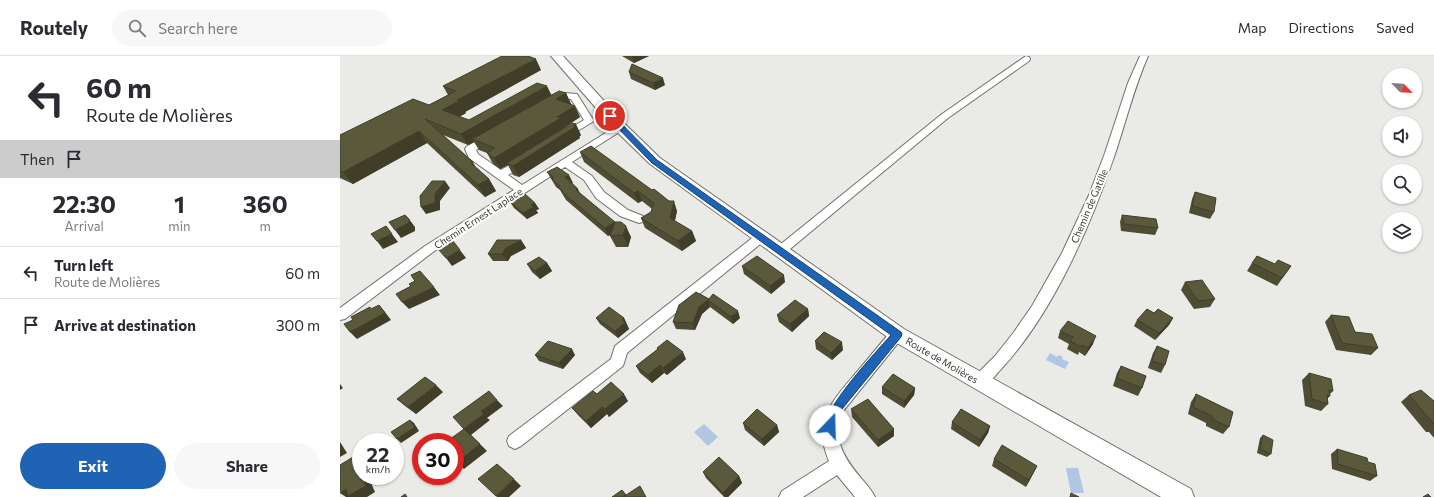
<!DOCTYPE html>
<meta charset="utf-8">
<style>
:root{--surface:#fff;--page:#f7f7f7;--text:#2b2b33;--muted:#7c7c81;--line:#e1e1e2;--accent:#1f63b4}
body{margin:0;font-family:Commissioner,sans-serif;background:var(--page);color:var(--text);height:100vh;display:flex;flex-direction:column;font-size:15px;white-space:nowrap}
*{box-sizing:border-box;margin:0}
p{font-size:13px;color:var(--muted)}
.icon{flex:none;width:22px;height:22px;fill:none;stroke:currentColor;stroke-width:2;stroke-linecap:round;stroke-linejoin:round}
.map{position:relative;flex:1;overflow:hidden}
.drawer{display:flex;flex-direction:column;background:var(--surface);width:340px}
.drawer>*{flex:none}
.hud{background:#fff;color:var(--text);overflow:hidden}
.needle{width:26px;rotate:115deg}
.fabs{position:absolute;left:1042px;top:12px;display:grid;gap:8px}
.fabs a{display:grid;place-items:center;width:40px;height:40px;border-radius:50%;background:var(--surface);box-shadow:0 1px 3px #0004;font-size:20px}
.speed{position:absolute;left:12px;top:377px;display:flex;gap:8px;font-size:20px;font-weight:700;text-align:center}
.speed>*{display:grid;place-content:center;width:52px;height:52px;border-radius:50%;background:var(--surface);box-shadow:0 1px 3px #0004;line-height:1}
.speed small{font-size:10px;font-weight:400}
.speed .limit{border:6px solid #d22;background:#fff;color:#111}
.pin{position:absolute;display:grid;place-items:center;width:34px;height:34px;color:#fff;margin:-17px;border:2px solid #fff;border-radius:50%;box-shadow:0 1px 4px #0007}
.me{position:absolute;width:44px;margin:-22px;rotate:21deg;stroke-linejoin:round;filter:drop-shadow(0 0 3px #0008)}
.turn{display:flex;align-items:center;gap:14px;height:84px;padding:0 20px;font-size:18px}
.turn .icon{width:52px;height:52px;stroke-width:2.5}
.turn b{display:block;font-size:28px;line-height:34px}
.then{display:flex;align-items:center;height:38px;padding:0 20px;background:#0003;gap:8px;font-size:15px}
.eta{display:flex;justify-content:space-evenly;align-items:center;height:68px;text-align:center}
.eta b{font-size:24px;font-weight:700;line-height:28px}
.button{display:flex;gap:8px;margin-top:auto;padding:8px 20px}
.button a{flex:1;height:46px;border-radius:24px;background:var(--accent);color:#fff;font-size:16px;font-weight:700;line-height:46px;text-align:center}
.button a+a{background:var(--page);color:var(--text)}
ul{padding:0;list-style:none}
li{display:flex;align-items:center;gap:12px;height:52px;padding:0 20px;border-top:1px solid var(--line)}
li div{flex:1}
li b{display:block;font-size:15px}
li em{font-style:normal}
header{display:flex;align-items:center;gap:24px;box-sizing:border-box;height:56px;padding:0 20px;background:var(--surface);border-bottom:1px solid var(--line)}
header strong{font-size:19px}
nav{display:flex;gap:22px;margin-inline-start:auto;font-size:14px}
.search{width:280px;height:36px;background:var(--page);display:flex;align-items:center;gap:10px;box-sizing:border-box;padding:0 14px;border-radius:22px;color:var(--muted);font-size:15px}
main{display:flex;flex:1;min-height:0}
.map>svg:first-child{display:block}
</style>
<header>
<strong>Routely</strong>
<div class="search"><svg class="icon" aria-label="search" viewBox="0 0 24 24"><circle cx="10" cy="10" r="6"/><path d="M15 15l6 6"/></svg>Search here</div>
<nav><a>Map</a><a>Directions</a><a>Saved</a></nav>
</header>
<main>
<section class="drawer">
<div class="hud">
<div class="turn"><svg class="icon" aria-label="left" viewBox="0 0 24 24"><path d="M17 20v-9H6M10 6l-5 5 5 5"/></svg><div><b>60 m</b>Route de Molières</div></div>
<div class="then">Then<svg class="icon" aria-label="arrive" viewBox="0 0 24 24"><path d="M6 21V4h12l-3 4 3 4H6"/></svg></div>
</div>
<div class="eta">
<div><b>22:30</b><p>Arrival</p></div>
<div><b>1</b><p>min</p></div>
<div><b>360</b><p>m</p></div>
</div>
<ul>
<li><svg class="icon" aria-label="left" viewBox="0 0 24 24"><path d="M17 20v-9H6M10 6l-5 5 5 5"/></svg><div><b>Turn left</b><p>Route de Molières</p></div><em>60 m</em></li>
<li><svg class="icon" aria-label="arrive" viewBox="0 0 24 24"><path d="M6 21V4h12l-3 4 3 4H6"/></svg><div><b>Arrive at destination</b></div><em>300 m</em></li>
</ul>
<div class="button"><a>Exit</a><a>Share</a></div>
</section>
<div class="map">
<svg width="1094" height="441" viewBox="0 0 1094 441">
<rect width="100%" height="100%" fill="#eaeae7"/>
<path fill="#b1c6e2" d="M710,297L717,301L719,299L723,301L722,303L729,306L725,313L706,304Z
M364,368L378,381L368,390L354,376Z
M726,412H738L744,437H731Z"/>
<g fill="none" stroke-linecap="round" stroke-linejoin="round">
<defs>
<path id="minor" d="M686,0L689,1L690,3L689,5L608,62L444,198L440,199L436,198L434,195L436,192L602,58Z
M800,0H808C794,32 786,65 775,98C751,169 713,257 662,312C654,320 646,335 634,331L631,326L634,321L655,300L674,276L692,250L722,197L749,139L765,97L788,27Z
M224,37L237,38L254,65L223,84L218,81L219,79L244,64L231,43H226L211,50L206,47Z
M280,68L285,71L284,73L232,106L252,120L264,136L288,154L303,160L305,163L303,166L299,167L280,160L256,142L244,124L225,111L93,196L5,263L0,264V252L85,190L174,134L129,102L125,93L126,91L147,79H155L156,81L155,83L136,94L138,98L161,114L180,103H188L189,105L188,107L168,119L182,129Z
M420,178L424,179L426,182L424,185L287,297L283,310L181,390L175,393L169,390L167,385L169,380L271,303L275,290L416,179Z
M557,272L562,274L564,278L562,282L504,354C492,383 502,399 520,421C526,428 531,433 535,441H515L497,419L463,441H439L442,435L489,405C472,366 492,345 516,317C528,303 540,288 552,274Z"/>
<path id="major" d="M211,0H223L285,68L320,102L564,273L851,433L854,441H821L550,283L310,108L275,74Z"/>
</defs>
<use href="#minor" stroke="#70706d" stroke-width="2"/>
<use href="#major" stroke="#70706d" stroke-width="2"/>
<use href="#minor" fill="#fff" fill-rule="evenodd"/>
<use href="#major" fill="#fff" fill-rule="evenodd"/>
</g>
<path fill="#4e4d33" d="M282,0H309L294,7Z
M201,14L125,56L126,57L119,61L129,64L211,39L226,37L231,48L240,61L225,71L241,79L239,81L240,82L179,121L173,119L168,109L160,113L153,108L147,97L139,94L134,86L128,89L103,79L133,106L136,112L149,123L156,135L145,141L87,87L13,128L0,122V79L89,49L108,39L103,30Z
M289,16L325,29L315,34L291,23Z
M240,96L337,155L335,165L352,175L356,185L342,195L305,172L301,162L311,156L312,153L302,145L298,147L244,106Z
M207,116L233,127L232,128L238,133L240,137L291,181L288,191H276L270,180L271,178L268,180L226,144L220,134L216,131Z
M855,136L874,156L870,163L849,157L852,143Z
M170,146L195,147L199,153L196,154L198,157L187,163L174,152Z
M782,159L818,172L815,179L781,175L780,166Z
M181,184L186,192L171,200L168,205H153L148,198Z
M207,207L212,215L200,223L192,216L187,208Z
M912,207L951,210L937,230L907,215Z
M402,210L445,226L431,238L404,218Z
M845,226L875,243L870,251L854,253L841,234Z
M369,243L400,262L393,268L370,251L362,258L355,274L336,273L333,266Z
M468,253L469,260L452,276L439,266L437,259Z
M814,257L833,262L829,269L815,284L794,270L797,264Z
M991,259L1015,276L1038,292L1031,299L996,294L985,266Z
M256,262H284L289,273L278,282L260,268Z
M720,275L753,288L745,300L739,296L738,299L727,293L729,288L718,282Z
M475,285L503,294L492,304L476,293Z
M817,290L825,309L821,317L808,312L813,297Z
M317,292L346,303L327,319L324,317L312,327L300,317L296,310L318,293Z
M195,299H235L223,313L199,305Z
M781,310L802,332L798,340L773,330L777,317Z
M969,317L993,335L990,338V340L988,342V348L981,355L965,350L962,324Z
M542,331L575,332L574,339L564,352L542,338Z
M103,336L76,358L65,350L57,343Z
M257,338L288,345L269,361L267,358L251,372L238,359L232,352Z
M856,338L889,371L883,378L866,370V367L848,358L851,346Z
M1069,339L1094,345V382L1089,376H1086L1061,346Z
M511,353L554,373V380L538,391L512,361Z
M612,366L650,370L648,377L639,391L611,373Z
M403,367L437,369L439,376L424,390L405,374Z
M923,379L931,398L927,401L917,397L920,382Z
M997,393L1028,406L1037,420L1030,425L992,413L991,398Z
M654,403L694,416L686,431L652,410Z
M363,416L399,420L402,427L388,441H384L366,422Z"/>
<path fill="#403e29" d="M292,0H309L294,7Z
M196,3L201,14L125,56L126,57L110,66L102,54L117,44Z
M323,22L325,29L315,34L313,27Z
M207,30L213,42L132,83L134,86L128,89L121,78Z
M226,37L231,48L221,54L216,43Z
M235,50L240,61L225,71L226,73L167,107L168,109L160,113L154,102Z
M236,68L241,79L239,81L240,82L179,121L173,110Z
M79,75L87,87L13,128L3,116Z
M229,119L233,127L229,129L225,121Z
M149,123L156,135L145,141L138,129Z
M105,125L110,132L100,145V154L86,158L81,151Z
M298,135L302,145L298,147L294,137Z
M334,145L337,155L333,172L330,162Z
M195,147L199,153L196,154L198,157L187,163L183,157L191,149Z
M69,163L75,171V175L61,182L55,174Z
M275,166L278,174L268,180L265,172Z
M46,170L58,186L43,193L37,185Z
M286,170L291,181L288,191L283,179Z
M352,175L356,185L342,195L338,185Z
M181,184L186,192L171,200L168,205L162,198L166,192Z
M120,194L126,202L112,210L106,202Z
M207,207L212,215L200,223L195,215Z
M444,219L445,226L431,238L430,230Z
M94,231L100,239L69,253L62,246Z
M369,243L368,244L370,251L362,258L355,274L353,267L359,251Z
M39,249L45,256L51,264L17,283L10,276Z
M468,253L469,260L452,276L450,268Z
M398,255L400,262L393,268L391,261Z
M284,262L289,273L278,282L275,275Z
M833,262L829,269L815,284L819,277Z
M756,280L753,288L745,300L748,292Z
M502,286L503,294L492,304L491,297Z
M232,293L235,299L223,313L219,307Z
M343,296L346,303L327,319L323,312Z
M320,309L324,317L312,327L308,319Z
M0,328L3,332L0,334Z
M96,329L103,336L76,358L68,351Z
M575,332L574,339L564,352V345Z
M284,338L288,345L269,361L265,353Z
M157,344L163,350L147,362L150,364L131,379L147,395L124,413L117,407L124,373L141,355Z
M262,351L267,358L251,372L246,365Z
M70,364L74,367L79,375L61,387L57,383Z
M437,369L439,376L424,390L422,383Z
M650,370L648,377L639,391L640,384Z
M554,373V380L538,391V384Z
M0,386L7,397L0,401Z
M13,401L21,407V419Z
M697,410L694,416L686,431L689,424Z
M21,420H28L35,436L27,441H6L0,437L6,433Z
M399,420L402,427L388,441H385L383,437Z
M174,423L181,430L169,441H157L156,440Z"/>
<path fill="#5b593b" stroke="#403e29" d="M162,0H188L196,3L117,44L119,45L102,54L129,64L197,27L207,30L121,78L85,63L133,106L131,107L149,123L138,129L79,75L3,116L0,115V79L73,43L89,49L116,35L103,30Z
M292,8L323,22L313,27L289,16Z
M219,35L226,37L216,43L235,50L217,61L221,62L154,102L147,97L155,92L132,83Z
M232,67L236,68L233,70L235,71L173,110L167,107Z
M251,90L312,134L314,133L329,145H334L330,162L352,175L338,185L301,162L311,156L314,147L298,135L294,137L240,96Z
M217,111L229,119L225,121L238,133L236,134L275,166L265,172L222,136L223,135L218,131L220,130L212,123L214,122L207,116Z
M92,125H105L95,138V147L81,151L80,140Z
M855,136L876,142L874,156L852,150Z
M185,138L195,147L191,149L194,151L183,157L170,146Z
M65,159L69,163V167L55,174L49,166Z
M782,159L816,163L818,172L784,168Z
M275,166H281L286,170L283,179L270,180Z
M46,170L52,178L37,185L31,178Z
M157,184H181L166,192L162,198H148Z
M113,185L120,194L106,202L98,193Z
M417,200L444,219L430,230L402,210Z
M917,200L935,208L938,204L951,210L942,222L912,207Z
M199,201L207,207L195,215L187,208Z
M80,215L94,231L62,246L56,238L71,230L69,228L75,225L71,219Z
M862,224L875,243L858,245L845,226Z
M356,236L369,243L373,238L398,255L391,261L368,244L369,243L359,251L353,267L333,266L339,249Z
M455,244L468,253L450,268L437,259Z
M39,249L45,257L10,276L4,268L13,264L11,261L30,251L31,253Z
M269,251L284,262L282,264L286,266L275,275L256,262Z
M807,253L814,257L818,253L833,262L819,277L797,264Z
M991,259L1009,261L1015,276L1032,278L1038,292L1002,287Z
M728,265L756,280L748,292L742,289L741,291L730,285L733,281L720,275Z
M484,276L502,286L491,297L475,285Z
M327,284L343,296L323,312L320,309L308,319L296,310L318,293L317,292Z
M208,285L232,293L219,307L195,299Z
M817,290L829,295L825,309L812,305Z
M781,310L806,320L802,332L777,322Z
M969,317L991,323L993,335L989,334L990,340L987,339L988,348L972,343Z
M553,318L575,332L564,345L542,331Z
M85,321L96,329L68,351L57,343Z
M271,326L284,338L265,353L262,351L246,365L232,352L253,335L257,338Z
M1081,334L1094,345V368L1069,339Z
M149,335L157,344L141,355L144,358L124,373L140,388L117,407L115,404V386H106L124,373L113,361Z
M856,338L893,356L889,371L872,363V360L853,351Z
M528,343L554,373L538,384L511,353Z
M417,353L437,369L422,383L403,367Z
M621,353L650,370L640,384L612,366Z
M70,364L75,371L57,383L51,376Z
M923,379L933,384L931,398L920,393Z
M662,389L697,410L689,424L654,403Z
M997,393L1027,402L1028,406L1035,408L1037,420L998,408Z
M13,401L26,430L8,440L6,433L0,437V409Z
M379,401L399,420L383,437L363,416Z
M157,408L174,423L156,440L138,423Z
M300,430L306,441H283Z
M282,434L286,439L283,441H272Z
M731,437L739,441H730Z
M65,438L67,441H61Z
M1088,438L1091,441H1083Z"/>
<path fill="#1f63b4" stroke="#144075" d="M267,58H272L317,104L561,276L562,278L561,281L502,353L494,374L490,375L486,374C478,357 538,294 551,279L312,107L267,61Z"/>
<g text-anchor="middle" stroke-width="4" stroke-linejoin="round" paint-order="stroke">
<g font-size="10" fill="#383837" stroke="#fffffe">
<text transform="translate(749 150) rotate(-67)" y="4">Chemin de Gatille</text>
<text transform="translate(138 162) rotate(-33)" y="4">Chemin Ernest Laplace</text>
<text transform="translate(602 304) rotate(30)" y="4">Route de Molières</text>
</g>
</g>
</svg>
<div class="fabs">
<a><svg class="needle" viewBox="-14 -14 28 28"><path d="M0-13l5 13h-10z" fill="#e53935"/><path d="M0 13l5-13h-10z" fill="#7c7c81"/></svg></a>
<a><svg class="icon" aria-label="sound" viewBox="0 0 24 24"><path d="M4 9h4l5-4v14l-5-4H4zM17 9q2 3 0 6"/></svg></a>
<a><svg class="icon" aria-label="search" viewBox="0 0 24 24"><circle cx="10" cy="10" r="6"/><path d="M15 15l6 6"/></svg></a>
<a><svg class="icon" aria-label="layers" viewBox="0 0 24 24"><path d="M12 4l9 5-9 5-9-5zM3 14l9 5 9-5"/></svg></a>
</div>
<div class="speed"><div>22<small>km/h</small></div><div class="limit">30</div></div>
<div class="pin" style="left:270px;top:60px;background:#d93025"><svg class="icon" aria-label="arrive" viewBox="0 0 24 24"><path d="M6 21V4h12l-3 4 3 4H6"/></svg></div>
<svg class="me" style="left:490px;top:370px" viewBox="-20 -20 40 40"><circle r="19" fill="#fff"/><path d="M0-13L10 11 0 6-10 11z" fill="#1f63b4"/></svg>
</div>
</main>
